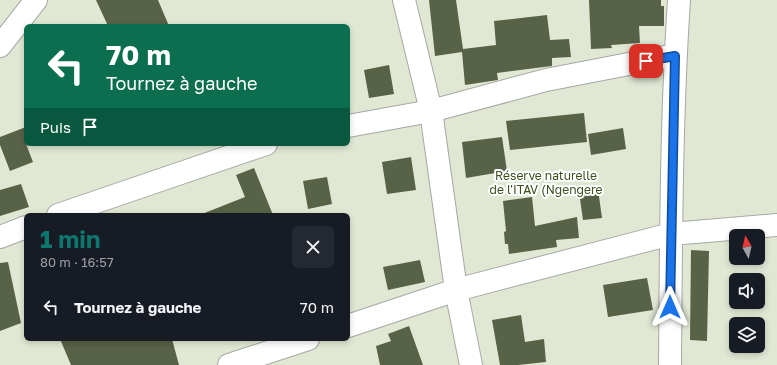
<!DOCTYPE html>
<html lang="fr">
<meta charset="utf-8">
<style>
:root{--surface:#171b24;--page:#242831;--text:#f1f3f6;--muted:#9ea1a6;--accent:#0f766e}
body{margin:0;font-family:"Golos Text",sans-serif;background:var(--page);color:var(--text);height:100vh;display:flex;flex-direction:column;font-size:15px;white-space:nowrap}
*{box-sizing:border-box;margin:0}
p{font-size:13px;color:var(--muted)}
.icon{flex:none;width:22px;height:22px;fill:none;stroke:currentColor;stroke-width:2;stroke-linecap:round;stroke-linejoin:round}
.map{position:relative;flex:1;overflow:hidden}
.details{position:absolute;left:24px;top:213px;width:326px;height:128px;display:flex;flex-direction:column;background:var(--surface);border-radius:6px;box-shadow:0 2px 6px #0003}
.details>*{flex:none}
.hud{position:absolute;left:24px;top:24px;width:326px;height:122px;border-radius:6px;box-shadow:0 2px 6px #0003;background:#0b6e4f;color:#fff;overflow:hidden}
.needle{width:26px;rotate:352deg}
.fabs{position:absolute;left:729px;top:229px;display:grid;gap:8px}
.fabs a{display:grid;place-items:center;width:36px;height:36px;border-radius:6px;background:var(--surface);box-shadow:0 2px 6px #0003;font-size:20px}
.pin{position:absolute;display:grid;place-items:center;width:34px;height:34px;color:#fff;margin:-17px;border-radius:8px;box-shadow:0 2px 6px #0006}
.me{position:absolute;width:44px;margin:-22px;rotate:0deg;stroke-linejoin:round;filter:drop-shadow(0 0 3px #0008)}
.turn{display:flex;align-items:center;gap:14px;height:84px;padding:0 16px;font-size:18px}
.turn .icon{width:52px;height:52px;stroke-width:2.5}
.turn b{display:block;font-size:28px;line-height:34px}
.then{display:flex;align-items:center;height:38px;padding:0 16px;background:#0003;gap:8px;font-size:15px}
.round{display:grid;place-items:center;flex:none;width:42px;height:42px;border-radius:6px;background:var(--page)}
.headline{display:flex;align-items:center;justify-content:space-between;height:68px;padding:0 16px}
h1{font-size:24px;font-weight:700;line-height:30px;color:var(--accent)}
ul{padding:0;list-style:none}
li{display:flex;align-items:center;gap:12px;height:52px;padding:0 16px}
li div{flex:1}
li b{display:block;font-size:15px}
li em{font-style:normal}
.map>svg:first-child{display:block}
</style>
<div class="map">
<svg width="777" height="365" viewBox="0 0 777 365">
<rect width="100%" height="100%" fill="#fafbf7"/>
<path fill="#e0e8d4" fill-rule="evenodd" d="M0,0H777V365H0ZM26,26H348V144H26ZM26,215H348V339H26ZM736,236H758V258H736ZM736,280H758V302H736ZM736,324H758V346H736Z"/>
<path fill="#586246" d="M96,0H158L169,26H108Z
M429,0H456L463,49L496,45L494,21L547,15L550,40L569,39L571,57L552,58V66L497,73L498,80L465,85L462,52L435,56Z
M589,0H661V6H664V26H639L640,43L611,45L612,48L591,49Z
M389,65L394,94L369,98L364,70Z
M584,113L587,142L510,150L506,121Z
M26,127V144L33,162L10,171L0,145V137Z
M623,128L626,149L591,155L588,134Z
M502,137L507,171L466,178L462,142Z
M411,157L416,190L387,194L382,162Z
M254,168L273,215H202V214L245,197L236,175Z
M327,177L332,204L308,209L303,181Z
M21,184L29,207L0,216V190Z
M598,189L602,218L583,220L579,192Z
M532,197L535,226L577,217L579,238L556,240L557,247L509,254L508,244H505L504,232L506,231L503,201Z
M691,250L709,251L707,341L690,340Z
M420,260L425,282L388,290L383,267Z
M8,262L21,323L0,331V263Z
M647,278L653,310L608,317L603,285Z
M521,315L525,342L544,339L546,362L518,365H500L492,320Z
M409,326L423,365H380L376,346L391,341L388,334Z
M60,339H172L179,365H71Z"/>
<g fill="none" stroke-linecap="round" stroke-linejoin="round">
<defs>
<path id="street" d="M404,0L431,111L456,290L471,365
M0,46L36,0
M348,126L431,111L546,80L675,55
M58,215L266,144
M0,237L26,227
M348,326L456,290L671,234L777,225
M229,365L308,339
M670,365C671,243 671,121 679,0"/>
</defs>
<use href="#street" stroke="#a6a8a4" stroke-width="24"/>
<use href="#street" stroke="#fff" stroke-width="22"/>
</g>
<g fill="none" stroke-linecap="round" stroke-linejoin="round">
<defs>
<path id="route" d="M646,61L675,56L670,307"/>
</defs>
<use href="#route" stroke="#114b97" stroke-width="10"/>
<use href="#route" stroke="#1a73e8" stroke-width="7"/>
</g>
<g text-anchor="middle" stroke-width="4" stroke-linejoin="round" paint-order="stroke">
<g font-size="12" fill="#3d4d1c" stroke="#fff">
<text x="546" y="180">Réserve naturelle<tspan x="546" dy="14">de l'ITAV (Ngengere</tspan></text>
</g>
</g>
</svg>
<div class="fabs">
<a><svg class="needle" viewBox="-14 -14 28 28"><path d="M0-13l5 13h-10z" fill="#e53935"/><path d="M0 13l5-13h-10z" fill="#9ea1a6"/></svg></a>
<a><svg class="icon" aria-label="sound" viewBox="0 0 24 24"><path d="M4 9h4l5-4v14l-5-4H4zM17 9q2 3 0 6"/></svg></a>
<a><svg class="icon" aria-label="layers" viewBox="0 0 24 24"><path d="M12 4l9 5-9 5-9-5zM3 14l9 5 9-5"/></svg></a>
</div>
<div class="pin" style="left:646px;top:61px;background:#d93025"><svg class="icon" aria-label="arrive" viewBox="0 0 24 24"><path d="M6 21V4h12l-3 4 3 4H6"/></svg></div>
<svg class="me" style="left:670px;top:307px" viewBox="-20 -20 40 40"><path d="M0-17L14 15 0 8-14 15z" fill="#1a73e8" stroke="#fff" stroke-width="4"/></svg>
<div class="hud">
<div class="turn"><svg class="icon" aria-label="left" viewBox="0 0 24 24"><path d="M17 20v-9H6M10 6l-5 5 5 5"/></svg><div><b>70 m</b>Tournez à gauche</div></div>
<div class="then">Puis<svg class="icon" aria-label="arrive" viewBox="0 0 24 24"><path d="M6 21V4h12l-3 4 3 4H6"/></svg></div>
</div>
<section class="details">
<div class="headline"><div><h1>1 min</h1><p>80 m · 16:57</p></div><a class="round"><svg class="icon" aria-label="close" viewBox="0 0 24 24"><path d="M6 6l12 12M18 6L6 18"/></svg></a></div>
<ul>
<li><svg class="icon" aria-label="left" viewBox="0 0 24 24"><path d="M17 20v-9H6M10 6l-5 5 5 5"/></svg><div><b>Tournez à gauche</b></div><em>70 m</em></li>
</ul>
</section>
</div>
